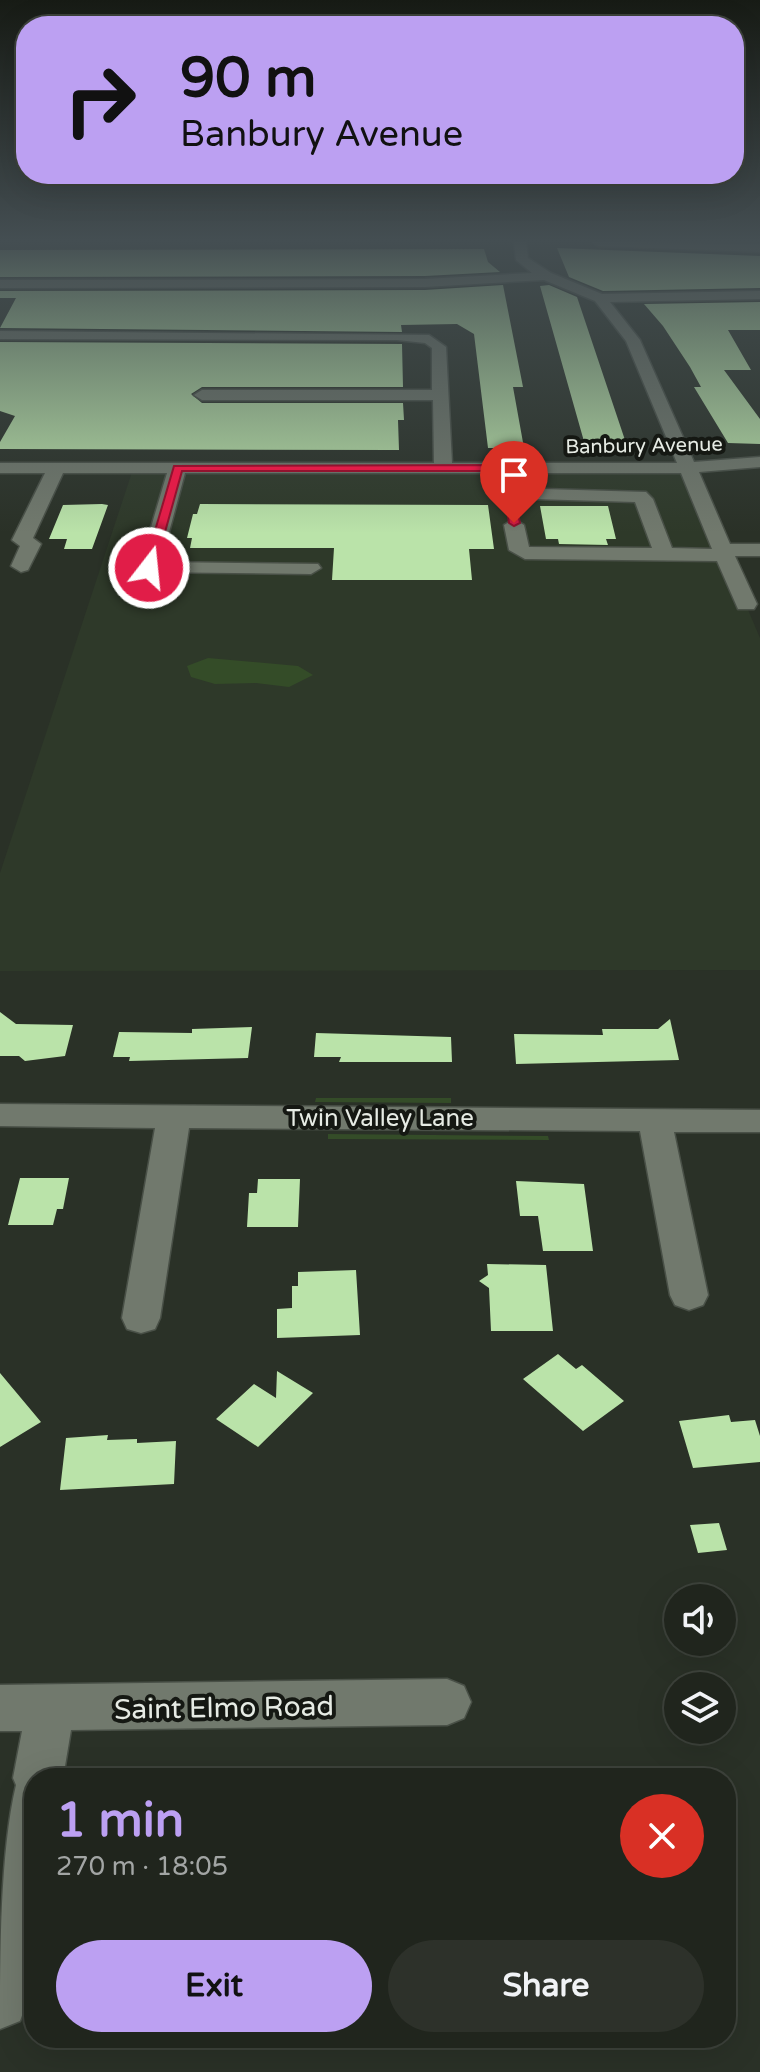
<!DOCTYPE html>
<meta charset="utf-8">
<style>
:root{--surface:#20251d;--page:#2d312a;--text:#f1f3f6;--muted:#a2a5a4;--line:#3d423b;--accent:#bca0f2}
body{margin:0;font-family:"Varela Round",sans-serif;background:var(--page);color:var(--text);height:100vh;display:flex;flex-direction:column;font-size:30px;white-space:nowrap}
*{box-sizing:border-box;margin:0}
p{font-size:26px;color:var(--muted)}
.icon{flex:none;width:44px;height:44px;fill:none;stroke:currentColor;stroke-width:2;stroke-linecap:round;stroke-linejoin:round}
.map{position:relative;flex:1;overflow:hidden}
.sheet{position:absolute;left:24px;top:1768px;width:712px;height:280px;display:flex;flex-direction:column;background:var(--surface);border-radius:32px;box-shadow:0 8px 32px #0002,0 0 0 2px var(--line)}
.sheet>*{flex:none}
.guide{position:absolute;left:16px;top:16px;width:728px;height:168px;border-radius:32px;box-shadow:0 8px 32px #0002,0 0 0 2px var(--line);background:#bca0f2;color:#111;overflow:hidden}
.controls{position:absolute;left:664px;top:1584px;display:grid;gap:16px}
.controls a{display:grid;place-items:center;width:72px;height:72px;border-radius:50%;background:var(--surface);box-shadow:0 8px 32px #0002,0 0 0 2px var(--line);font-size:40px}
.pin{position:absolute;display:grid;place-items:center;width:68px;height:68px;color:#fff;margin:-82px -34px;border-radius:50% 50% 50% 0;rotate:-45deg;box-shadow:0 0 8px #0007}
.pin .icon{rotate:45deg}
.me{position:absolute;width:88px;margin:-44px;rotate:16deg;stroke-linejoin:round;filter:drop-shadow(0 0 6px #0008)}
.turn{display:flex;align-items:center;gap:28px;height:168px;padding:0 32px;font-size:36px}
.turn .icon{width:104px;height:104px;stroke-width:2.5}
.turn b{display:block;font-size:56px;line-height:68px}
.round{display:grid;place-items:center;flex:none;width:84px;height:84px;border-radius:42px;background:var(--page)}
.headline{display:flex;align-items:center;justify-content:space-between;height:136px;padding:0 32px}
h1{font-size:48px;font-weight:800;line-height:60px;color:var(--accent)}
.button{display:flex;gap:16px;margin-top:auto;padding:16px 32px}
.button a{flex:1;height:92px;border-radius:48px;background:var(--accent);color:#111;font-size:32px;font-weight:800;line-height:92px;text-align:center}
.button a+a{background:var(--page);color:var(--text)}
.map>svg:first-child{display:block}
</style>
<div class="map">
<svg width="760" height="2072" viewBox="0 0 760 2072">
<rect width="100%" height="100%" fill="#2a3127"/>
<path fill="#2e3929" d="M688,468L760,638V970L0,971V873L133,469Z"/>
<path fill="#344c28" d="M208,658L298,666L313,675L289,687L256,683L215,684L191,677L187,666Z
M316,1098H451V1103L315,1102Z
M328,1134L548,1136L549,1140L328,1139Z"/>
<path fill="#bae3a9" d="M557,248L760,256V288L603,291L569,277Z
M484,249L488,262L500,272L425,276L0,277V250Z
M503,285L523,387H513L524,448H488L474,334L457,324L401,325L402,332L0,328L16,298H0V291L425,290Z
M549,285L577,297L629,452H587L540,286Z
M760,302V330H728L751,370H724L760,419V444L728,443L694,387H701L690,367L663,326L644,304Z
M0,342L402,344L403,387H202L191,394L202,403H403L404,420H398L399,450L0,449V442L15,416L0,411Z
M102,504L108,505L92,549H64L67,539H49L63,505Z
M200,504L488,505L494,549H469L472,580H332L334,548H190L192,538H187L193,514H197Z
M540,506H608L616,539H606L608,545L559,544L558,539H546Z
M0,1012L16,1024L73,1025L65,1056L25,1061L19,1056H0Z
M670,1019L679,1060L516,1064L514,1034L603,1035L602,1029H658Z
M252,1027L248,1058L129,1061L130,1057H113L119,1032L192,1033V1029Z
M316,1033L451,1037L452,1062H339L341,1057H314Z
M20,1178H69L63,1209H57L53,1225H8Z
M258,1179H300L298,1227H247L249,1193H257Z
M516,1181L584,1184L593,1251H543L538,1216H520Z
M487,1264L546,1265L553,1331H491L489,1288L479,1281L488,1275Z
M356,1270L360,1335L277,1338V1309L292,1308V1286H298V1272Z
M558,1354L576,1369L582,1365L624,1401L583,1431L523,1379Z
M277,1371L313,1393L258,1447L216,1419L254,1384L276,1398Z
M0,1373L41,1422L0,1447Z
M729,1415L731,1422L755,1420L760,1436V1462L693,1468L679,1421Z
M108,1435L107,1440L137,1439V1443L176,1441L174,1484L60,1490L66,1438Z
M719,1523L727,1550L698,1553L690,1525Z"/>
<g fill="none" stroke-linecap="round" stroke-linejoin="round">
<defs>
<path id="minor" d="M514,242H526L528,258L551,273L602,294L760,291V299L610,302L640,340L694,462L760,457V467L699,472L730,544H760V556H735L757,604L754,609H738L717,561L525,559L509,550L504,525L514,519L524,525L529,547L652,548L635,502L502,498V490L509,488L646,492L653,499L672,548L712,549L681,473H185L161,562L318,564L321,568L311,574L142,572L139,568L167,473H63L33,538L41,544L28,570L21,572L11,566L20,546L12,540L45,473H0V463H434L433,400H202L194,395L202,390H432V348L425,343L397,340L0,339V331L429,335L446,347L452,463H677L626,341L595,301L544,280L425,287L0,288V280L425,279L532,273L516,260Z
M592,242L760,244V252L598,246Z
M0,1104L760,1110V1132H674L708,1295L703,1305L689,1310L675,1305L670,1295L640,1131L189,1128L160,1318L155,1329L141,1333L127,1329L122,1318L155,1128L0,1126Z
M447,1679L464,1686L471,1702L464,1718L447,1725L71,1730L63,1778H34C34,1847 45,1960 20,2021L0,2029C0,1956 0,1852 16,1785L13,1778L22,1731H0V1685Z"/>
</defs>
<use href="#minor" stroke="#495047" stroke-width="3"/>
<use href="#minor" fill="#71796d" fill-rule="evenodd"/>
</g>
<linearGradient id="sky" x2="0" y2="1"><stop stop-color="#171b15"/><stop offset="0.45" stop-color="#444e52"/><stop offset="1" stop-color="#444e52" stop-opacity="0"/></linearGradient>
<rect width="760" height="533" fill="url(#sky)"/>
<path fill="#e11d48" stroke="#92132f" stroke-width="2" d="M504,465L509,468L520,523L514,526L509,523L500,471H182L155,568L149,571L144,568L174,466Z"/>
<g text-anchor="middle" stroke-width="8" stroke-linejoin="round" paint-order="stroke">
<g font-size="20" fill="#e6ebe4" stroke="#151813">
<text transform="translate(644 445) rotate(-1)" y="7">Banbury Avenue</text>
</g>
<g font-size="24" fill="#e6ebe4" stroke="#151813">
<text x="380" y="1126">Twin Valley Lane</text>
</g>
<g font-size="28" fill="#e6ebe4" stroke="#151813">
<text transform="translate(224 1707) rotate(-1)" y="10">Saint Elmo Road</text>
</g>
</g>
</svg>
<div class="controls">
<a><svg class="icon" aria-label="sound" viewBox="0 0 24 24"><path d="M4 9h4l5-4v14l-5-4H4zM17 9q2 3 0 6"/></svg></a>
<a><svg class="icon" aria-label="layers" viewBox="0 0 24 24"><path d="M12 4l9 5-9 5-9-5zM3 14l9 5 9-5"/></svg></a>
</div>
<div class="pin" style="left:514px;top:523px;background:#d93025"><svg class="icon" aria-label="arrive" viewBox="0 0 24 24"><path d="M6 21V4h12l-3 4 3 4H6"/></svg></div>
<svg class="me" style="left:149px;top:568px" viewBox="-20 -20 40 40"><circle r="17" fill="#e11d48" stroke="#fff" stroke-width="3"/><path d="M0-11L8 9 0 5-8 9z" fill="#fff"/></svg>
<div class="guide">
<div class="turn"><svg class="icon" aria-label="right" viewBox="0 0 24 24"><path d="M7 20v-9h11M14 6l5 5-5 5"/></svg><div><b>90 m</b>Banbury Avenue</div></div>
</div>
<section class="sheet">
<div class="headline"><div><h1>1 min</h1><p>270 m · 18:05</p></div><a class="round" style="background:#d93025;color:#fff"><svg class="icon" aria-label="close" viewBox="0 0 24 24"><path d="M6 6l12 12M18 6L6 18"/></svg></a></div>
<div class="button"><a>Exit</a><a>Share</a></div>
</section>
</div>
